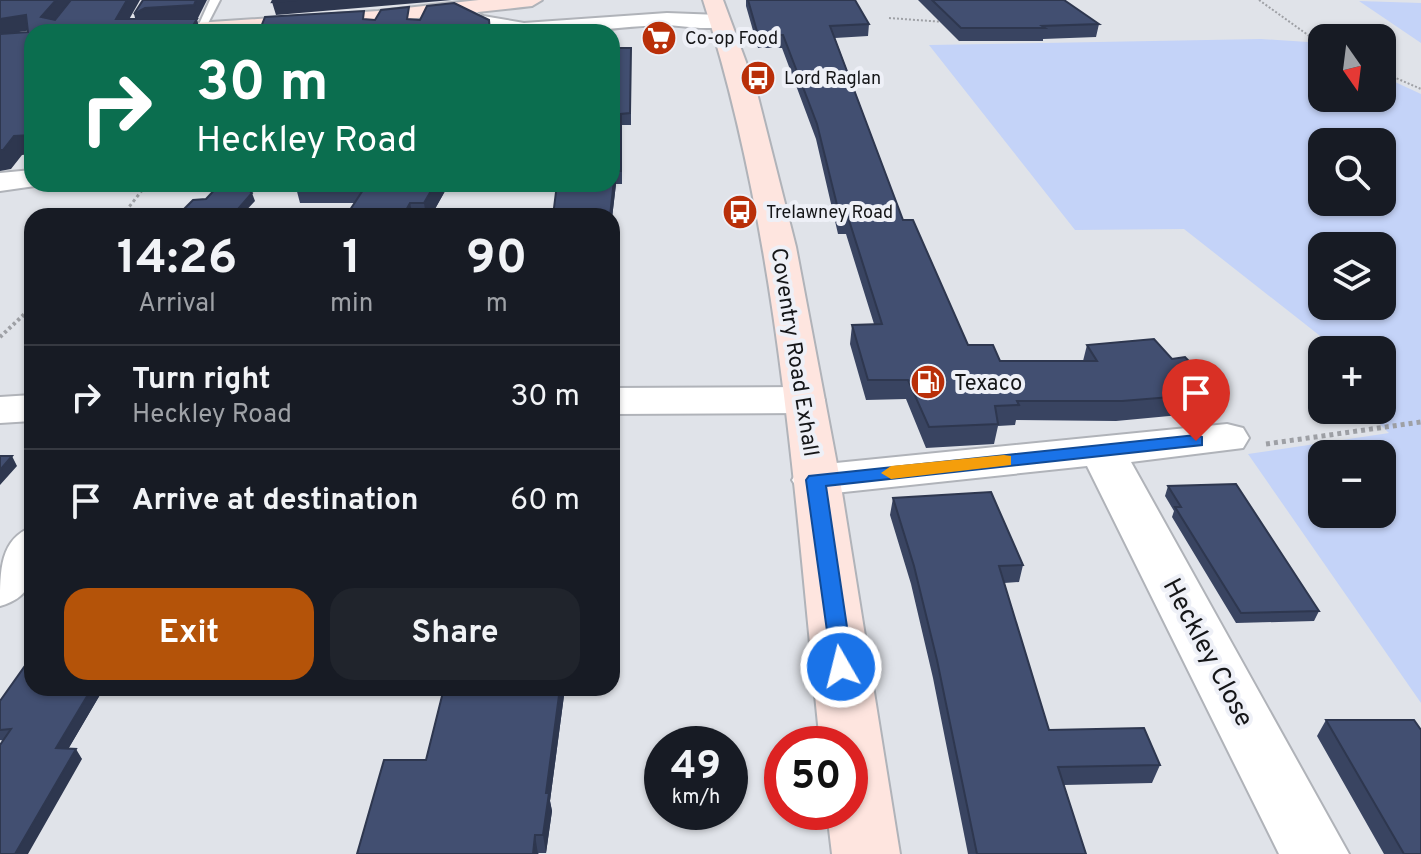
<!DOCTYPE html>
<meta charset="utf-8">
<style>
:root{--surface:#171b24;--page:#20242c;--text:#f1f3f6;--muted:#9ea1a6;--line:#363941;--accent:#b45309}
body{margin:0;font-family:Overpass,sans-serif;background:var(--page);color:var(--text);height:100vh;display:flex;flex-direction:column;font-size:30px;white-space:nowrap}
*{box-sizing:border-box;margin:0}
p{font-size:26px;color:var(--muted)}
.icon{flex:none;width:44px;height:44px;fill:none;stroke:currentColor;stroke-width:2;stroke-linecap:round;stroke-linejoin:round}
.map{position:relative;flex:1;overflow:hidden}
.side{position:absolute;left:24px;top:208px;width:596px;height:488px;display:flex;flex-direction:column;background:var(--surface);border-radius:24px;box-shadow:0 2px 6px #0004}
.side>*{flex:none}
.guide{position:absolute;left:24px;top:24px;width:596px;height:168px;border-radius:24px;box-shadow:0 2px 6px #0004;background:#0b6e4f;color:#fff;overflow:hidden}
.needle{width:52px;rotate:166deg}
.buttons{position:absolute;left:1308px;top:24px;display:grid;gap:16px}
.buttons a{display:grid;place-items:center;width:88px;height:88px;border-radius:16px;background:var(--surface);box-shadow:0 2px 6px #0004;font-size:40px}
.speed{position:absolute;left:644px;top:726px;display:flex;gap:16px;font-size:40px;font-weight:700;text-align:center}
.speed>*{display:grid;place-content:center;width:104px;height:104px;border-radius:50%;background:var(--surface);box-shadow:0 2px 6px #0004;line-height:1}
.speed small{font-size:20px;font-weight:400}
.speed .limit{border:12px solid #d22;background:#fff;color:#111}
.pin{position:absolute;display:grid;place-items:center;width:68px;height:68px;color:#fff;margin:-82px -34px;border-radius:50% 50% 50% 0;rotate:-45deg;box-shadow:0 0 8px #0007}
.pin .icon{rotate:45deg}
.me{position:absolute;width:88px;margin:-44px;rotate:352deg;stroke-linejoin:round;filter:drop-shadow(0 0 6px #0008)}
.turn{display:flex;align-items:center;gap:28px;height:168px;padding:0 40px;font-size:36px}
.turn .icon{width:104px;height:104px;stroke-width:2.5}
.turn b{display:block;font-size:56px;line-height:68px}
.eta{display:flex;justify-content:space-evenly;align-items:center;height:136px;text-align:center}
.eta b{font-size:48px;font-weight:700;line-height:56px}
.action{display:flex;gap:16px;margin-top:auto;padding:16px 40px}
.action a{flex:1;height:92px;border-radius:24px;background:var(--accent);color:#fff;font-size:32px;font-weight:700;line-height:92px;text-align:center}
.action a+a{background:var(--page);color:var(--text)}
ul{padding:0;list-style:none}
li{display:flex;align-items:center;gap:24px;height:104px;padding:0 40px;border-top:2px solid var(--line)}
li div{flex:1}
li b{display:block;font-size:30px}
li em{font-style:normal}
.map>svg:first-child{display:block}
</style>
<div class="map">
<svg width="1421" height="854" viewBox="0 0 1421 854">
<rect width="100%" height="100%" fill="#e0e3e9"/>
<path fill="#c4d3f8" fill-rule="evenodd" d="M1359,1L1421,3V43Z
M1261,39L1308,42L1322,48V98H1382V76L1421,94V703L1248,454L1389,433L1365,410H1382V350H1338L1184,229L1075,230L929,45ZM1322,142H1382V202H1322ZM1322,246H1382V306H1322ZM1322,454H1382V514H1322Z"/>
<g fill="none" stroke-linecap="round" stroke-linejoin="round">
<defs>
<path id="lane" d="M210,0H220L204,31H196Z"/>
<path id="street" d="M462,3L483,16L524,23L667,13L720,15L730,21C719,34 682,25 665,25C609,26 550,40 494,32C478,29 462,22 452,9Z
M32,170V184L42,185L0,191V173Z
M804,387L819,391L825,400L819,409L804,413L612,414V388Z
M32,395V421L0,423V397Z
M1227,424L1243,428L1249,438L1243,448L1131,462L1349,854H1279L1087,466L816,495L799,491L792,480L799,469L816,465Z
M32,527C32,564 42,594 0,606C0,570 0,539 32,527Z"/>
<path id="secondary" d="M479,0H542L532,6C401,21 271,32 139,32L150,26L378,11Z
M703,0H723L756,89L796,247L840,480L900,854H832L827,812H850V744H820C794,496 780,239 703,0Z"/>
</defs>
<use href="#lane" stroke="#b0b3b9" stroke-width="4"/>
<use href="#street" stroke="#b0b3b9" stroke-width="4"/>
<use href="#secondary" stroke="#b0b3b9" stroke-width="4"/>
<path stroke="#9ea0a5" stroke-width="2" stroke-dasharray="2 2" stroke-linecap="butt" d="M1259,0L1322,45
M889,18L944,22
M1382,72L1421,89"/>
<path stroke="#9ea0a5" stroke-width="3" stroke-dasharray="3 3" stroke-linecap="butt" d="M122,216L147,184"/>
<path stroke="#9ea0a5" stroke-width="4" stroke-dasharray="3 3" stroke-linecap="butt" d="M0,337L32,307"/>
<path stroke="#9ea0a5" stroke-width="5" stroke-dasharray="4 4" stroke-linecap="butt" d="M1266,444L1421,422"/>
<use href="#lane" fill="#fff" fill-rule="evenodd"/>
<use href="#street" fill="#fff" fill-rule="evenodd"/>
<use href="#secondary" fill="#fee5df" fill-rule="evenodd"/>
</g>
<path fill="#394461" d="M746,0H855L869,24L868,36L835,38L903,220L968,345L1000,361H1083L1087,345L1172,359L1220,393L1212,412L1116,421L1016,420L1015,425L998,426L994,444L926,448L906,399L866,400L850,344L852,325L874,324L846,234H838L816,139L782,48H758L746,6Z
M918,0H1064L1099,24L1096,37L1043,39V41H959Z
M631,48V125H622V184H616L612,218L553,216Z
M295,184H449L431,216H346L355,203H300Z
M1168,486L1319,611L1314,621L1236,623L1172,517L1174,511L1165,496Z
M893,498L1023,565L1019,582L1004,583L1049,730L1160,765L1152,783L1064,785L1086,854H968L933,678L911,584L890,515Z
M32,688H104L68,749L82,759L0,740V701Z
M444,688H565L550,801L552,811L546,853H539L538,854H357L426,760Z
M1326,720L1421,854H1384L1317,736Z"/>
<path fill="#2e374f" d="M56,0H73L47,32L41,17Z
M127,0H140L122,32L116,19Z
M196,0H207L197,20L201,32L138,29L134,14L145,8Z
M297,0H452L276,15L272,2Z
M26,15L32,30L0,35V19Z
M32,135V154L22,155L11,169L0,171V150L14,136Z
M615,171L616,184L612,218V216H610Z
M435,184H449L431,216H426L424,203Z
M252,193L255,201L241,216H232Z
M410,203L413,216H403Z
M12,456L17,466L0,485V470Z
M92,688H104L63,758L56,748Z
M560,688H565L550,801L552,811L546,853L543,835L546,793Z
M76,749L82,759L28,854H15Z
M535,835L538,854H533Z"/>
<path fill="#424f71" stroke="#2e374f" stroke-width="2" d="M0,0H56L41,17L55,20L71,0H127L116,19H197L189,32H32V135L14,136L3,150H0V34L28,32L26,15L0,19Z
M143,0H196L194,5L145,8L134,14Z
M273,0H297L272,2Z
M748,0H855L869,24L830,26L903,220H913L968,345H993L1000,361H1097L1087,345L1154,339L1172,359L1185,357L1220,393L1122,401H1017L1019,405L995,406L998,424L929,427L908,380H868L852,325L882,324L848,217H840L817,124L783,35H758Z
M932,0H1064L1099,24L1042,26L1045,28H961Z
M454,3L489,20L490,32H259L265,17L364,11L363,19L375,20L381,10L409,7L407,19L420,20L427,6Z
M612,48H631L630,113L621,114V171H615L610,216H553L557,184H612Z
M220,184H242L252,193L232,216H177L193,200L206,199Z
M367,184H435L424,203H410L403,216H346Z
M0,456H12L0,470Z
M1236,484L1319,611L1241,613L1175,507H1181L1168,486Z
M991,492L1023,565L999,566L1049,730L1144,728L1160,765L1058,767L1086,854H977L937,660L914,566L893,498Z
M32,656V688H92L56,748L76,749L15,854H0V745L11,729L0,730V701Z
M444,688H560L546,793H549L543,835H535L533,854H357L384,760H426Z
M1326,720H1414L1421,730V854H1404Z"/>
<path fill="#1a73e8" stroke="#114b97" stroke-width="2" d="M1196,435L1202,437V445L826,486L853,667L850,674H833L806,480L809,476Z"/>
<path fill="#f59e0b" d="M1004,455L1011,456V465L891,479L881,473L891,466Z"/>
<defs>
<symbol id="supermarket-disc" viewBox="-11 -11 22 22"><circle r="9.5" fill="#b92f09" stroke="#eef0f7"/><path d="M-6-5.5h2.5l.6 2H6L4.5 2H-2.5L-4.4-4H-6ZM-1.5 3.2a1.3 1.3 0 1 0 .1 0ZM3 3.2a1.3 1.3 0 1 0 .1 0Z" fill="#fff"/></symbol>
<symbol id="bus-disc" viewBox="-11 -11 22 22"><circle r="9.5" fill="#b92f09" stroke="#eef0f7"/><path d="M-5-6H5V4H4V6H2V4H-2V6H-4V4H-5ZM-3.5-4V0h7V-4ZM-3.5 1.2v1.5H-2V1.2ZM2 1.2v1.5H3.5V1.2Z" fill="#fff"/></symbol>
<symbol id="fuel-disc" viewBox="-11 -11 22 22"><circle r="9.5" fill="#b92f09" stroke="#eef0f7"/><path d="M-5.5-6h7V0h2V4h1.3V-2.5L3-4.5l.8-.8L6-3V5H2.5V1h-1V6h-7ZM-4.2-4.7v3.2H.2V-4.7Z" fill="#fff"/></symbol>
</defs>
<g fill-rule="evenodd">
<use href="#supermarket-disc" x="639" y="18" width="40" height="40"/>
<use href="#bus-disc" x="738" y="58" width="40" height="40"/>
<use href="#bus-disc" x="720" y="192" width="40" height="40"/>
<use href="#fuel-disc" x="908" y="362" width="40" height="40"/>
</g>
<g text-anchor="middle" stroke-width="8" stroke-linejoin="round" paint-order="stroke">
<g font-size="18" fill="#151618" stroke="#eef0f7" text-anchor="start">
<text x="685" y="44">Co-op Food</text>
<text x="784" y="84">Lord Raglan</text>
<text x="766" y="218">Trelawney Road</text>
</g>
<g font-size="22" fill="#151618" stroke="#eef0f7">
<text transform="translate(796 352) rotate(81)" y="8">Coventry Road Exhall</text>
</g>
<g font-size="22" fill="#151618" stroke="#eef0f7" text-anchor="start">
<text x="954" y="390">Texaco</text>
</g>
<g font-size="26" fill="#151618" stroke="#eef0f7">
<text transform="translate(1209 652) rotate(62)" y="9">Heckley Close</text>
</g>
</g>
</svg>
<div class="buttons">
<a><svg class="needle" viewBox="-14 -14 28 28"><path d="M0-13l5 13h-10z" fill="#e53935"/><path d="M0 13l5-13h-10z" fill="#9ea1a6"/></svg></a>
<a><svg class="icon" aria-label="search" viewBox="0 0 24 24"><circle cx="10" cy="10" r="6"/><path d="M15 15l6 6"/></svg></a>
<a><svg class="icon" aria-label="layers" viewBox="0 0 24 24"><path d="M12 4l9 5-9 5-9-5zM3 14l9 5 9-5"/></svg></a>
<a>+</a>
<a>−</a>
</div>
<div class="speed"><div>49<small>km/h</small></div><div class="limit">50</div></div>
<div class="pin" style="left:1196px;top:441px;background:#d93025"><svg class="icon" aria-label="arrive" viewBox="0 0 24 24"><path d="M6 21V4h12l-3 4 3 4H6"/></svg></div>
<svg class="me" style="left:841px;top:667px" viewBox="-20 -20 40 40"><circle r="17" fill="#1a73e8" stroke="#fff" stroke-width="3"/><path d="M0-11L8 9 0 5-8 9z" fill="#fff"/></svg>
<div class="guide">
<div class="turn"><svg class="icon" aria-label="right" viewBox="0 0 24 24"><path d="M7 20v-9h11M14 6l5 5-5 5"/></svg><div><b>30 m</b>Heckley Road</div></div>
</div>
<section class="side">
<div class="eta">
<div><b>14:26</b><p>Arrival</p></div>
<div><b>1</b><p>min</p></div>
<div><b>90</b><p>m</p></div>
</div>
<ul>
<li><svg class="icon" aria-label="right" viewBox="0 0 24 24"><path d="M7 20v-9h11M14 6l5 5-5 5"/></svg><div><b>Turn right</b><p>Heckley Road</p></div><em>30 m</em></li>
<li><svg class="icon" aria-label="arrive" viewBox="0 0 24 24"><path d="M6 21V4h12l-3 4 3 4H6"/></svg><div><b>Arrive at destination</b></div><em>60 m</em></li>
</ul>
<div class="action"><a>Exit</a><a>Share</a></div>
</section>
</div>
